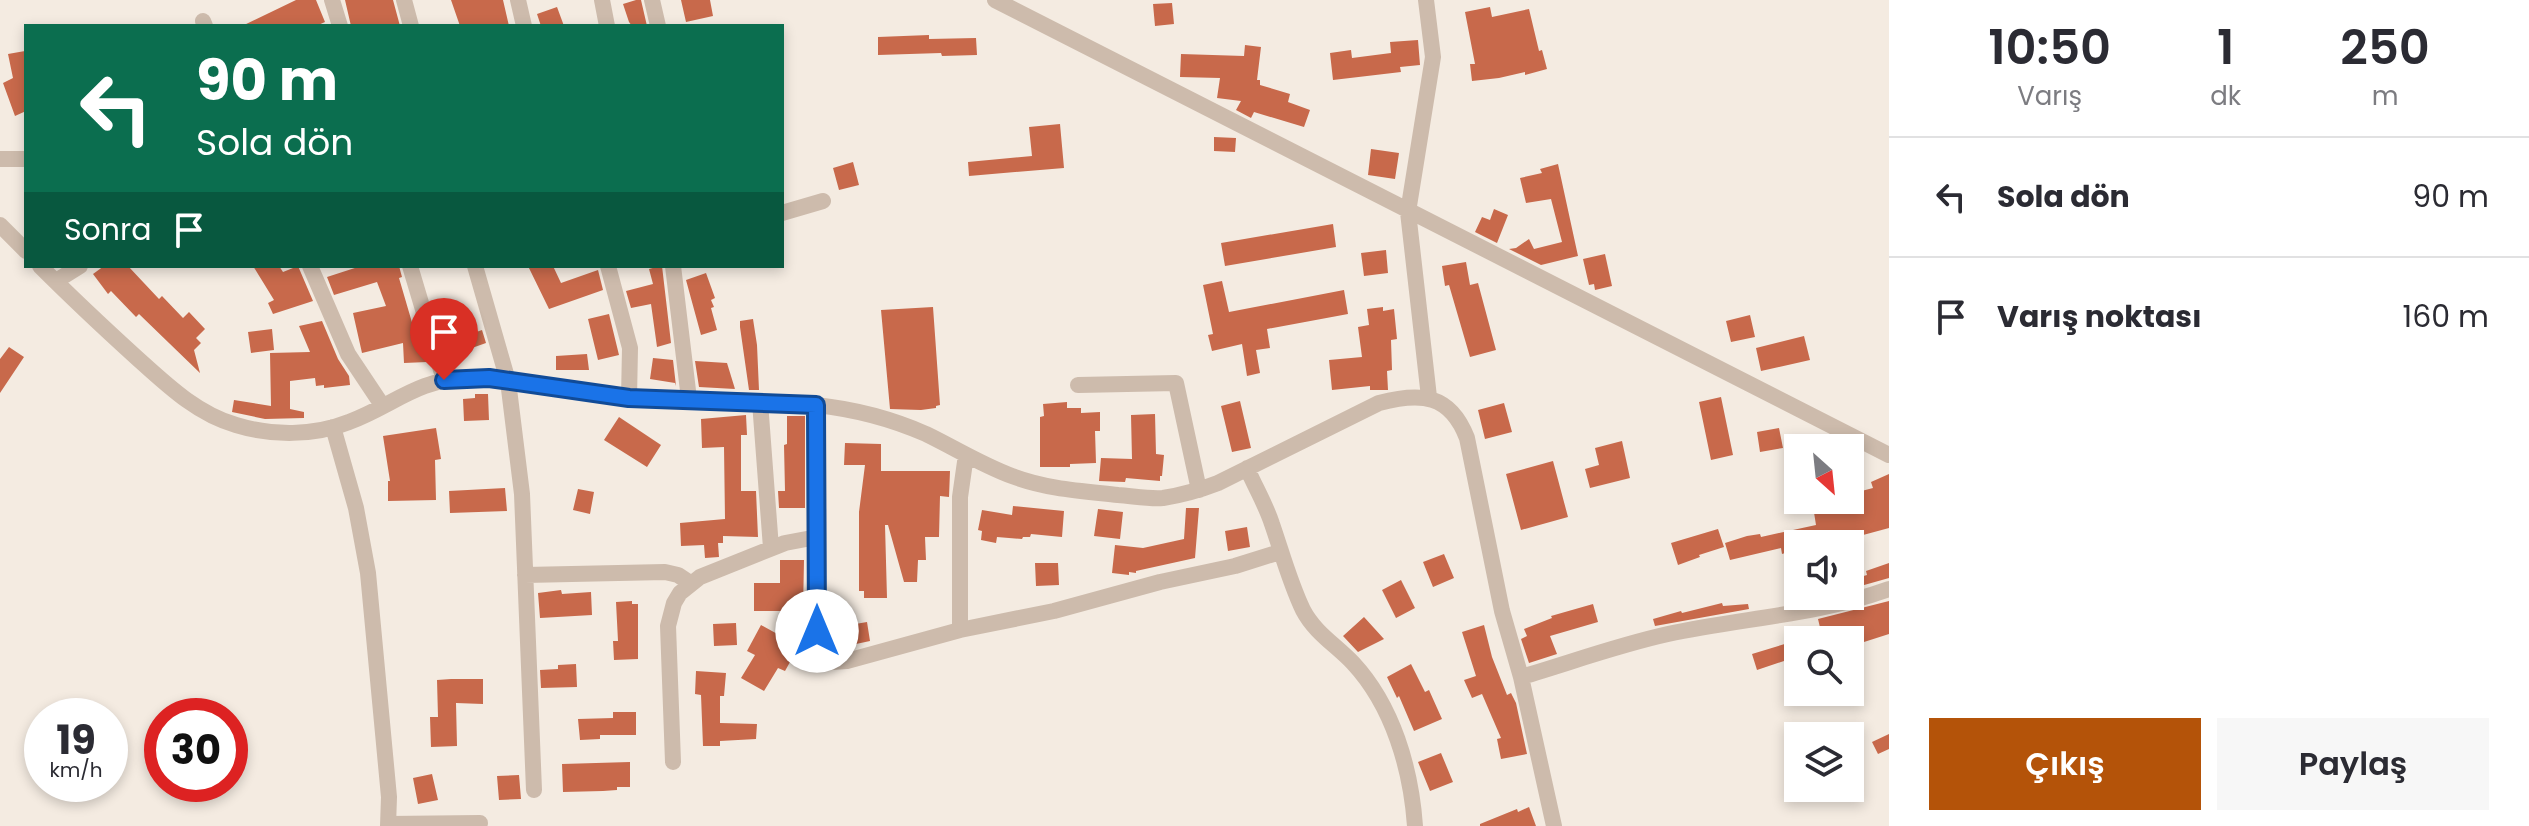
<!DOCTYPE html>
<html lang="tr">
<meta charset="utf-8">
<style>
:root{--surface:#fff;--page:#f7f7f7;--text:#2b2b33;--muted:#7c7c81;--line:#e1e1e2;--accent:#b45309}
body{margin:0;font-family:Poppins,sans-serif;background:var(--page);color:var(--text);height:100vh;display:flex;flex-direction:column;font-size:30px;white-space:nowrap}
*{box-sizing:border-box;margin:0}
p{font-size:26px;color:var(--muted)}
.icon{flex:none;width:44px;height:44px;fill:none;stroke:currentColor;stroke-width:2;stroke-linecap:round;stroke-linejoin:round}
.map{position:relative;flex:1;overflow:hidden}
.details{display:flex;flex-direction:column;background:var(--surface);width:640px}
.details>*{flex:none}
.banner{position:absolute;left:24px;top:24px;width:760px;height:244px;border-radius:0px;box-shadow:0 4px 12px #0003;background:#0b6e4f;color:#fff;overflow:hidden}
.needle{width:52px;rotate:153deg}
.controls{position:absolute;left:1784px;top:434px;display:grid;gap:16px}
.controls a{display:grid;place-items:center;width:80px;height:80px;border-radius:0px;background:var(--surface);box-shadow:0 4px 12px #0003;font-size:40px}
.speed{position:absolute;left:24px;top:698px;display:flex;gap:16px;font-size:40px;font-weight:700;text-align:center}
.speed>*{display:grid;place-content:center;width:104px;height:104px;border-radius:50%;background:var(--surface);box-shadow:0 4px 12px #0003;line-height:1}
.speed small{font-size:20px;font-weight:400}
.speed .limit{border:12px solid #d22;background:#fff;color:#111}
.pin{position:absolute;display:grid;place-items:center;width:68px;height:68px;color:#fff;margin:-82px -34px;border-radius:50% 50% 50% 0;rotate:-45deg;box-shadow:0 0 8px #0007}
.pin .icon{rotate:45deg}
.me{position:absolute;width:88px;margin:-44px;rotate:0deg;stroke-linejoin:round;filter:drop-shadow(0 0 6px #0008)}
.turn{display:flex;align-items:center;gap:28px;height:168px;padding:0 40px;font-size:36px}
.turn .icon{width:104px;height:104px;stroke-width:2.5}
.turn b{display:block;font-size:56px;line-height:68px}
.then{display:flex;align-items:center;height:76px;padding:0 40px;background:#0003;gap:16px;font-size:30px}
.eta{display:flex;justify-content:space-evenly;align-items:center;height:136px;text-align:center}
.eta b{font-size:48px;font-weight:600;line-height:56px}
.cta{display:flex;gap:16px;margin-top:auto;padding:16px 40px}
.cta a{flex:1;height:92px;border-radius:0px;background:var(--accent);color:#fff;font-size:32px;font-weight:600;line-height:92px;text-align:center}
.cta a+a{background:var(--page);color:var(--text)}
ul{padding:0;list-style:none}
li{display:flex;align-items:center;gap:24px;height:120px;padding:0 40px;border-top:2px solid var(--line)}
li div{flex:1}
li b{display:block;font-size:30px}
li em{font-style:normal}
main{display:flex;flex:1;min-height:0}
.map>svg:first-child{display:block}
</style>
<main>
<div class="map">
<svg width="1889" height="826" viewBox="0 0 1889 826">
<rect width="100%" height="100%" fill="#f4ebe1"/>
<path fill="#c8694b" d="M296,0H316L325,22L316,26H242Z
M345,0H393L400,26H351Z
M451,0H503L509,26H460Z
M636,0H641L647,26H632L629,22L623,4Z
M681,0H710L713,16L686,22Z
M1172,3L1174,24L1155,26L1153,4Z
M557,7L564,26H541L537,14Z
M1490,7L1492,17L1529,9L1539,51L1542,50L1547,69L1525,75V72L1499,78L1472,81L1470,64H1475L1465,12Z
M929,35V39L976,38L977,55L942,56L941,53L878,55V37Z
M1418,40L1420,65L1400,67L1401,72L1333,80L1330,53L1351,50L1352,58L1391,53L1390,42Z
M1245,45L1261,47L1257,80H1260V85L1290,94L1288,102L1310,110L1304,127L1254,112L1251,118L1236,110L1241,101L1217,98L1220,78L1180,77L1181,54L1244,56Z
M25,51L26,111L15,116L3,83L13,78L8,54Z
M1060,124L1064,168L969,176L968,162L1032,156L1029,127Z
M1214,137L1236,138L1235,152L1214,151Z
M1371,149L1399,153L1395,179L1368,175Z
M853,162L859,185L839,190L833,168Z
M1558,164L1578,256L1541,265L1509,249L1516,248L1529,239L1534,249L1562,242L1551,199L1526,203L1520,178L1542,173L1540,169Z
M1494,209L1508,215L1497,243L1475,232L1482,217L1490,220Z
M1333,224L1336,247L1225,266L1221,243Z
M1386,250L1388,273L1364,276L1361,253Z
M1605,254L1612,286L1595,290L1594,284L1589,285L1583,259Z
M1466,262L1470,285L1478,283L1496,350L1470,357L1449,285L1445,286L1442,266Z
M104,266H128L159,299L162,296L183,318L189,312L205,329L196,338L201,343L194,350L200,373L139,314L136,317L111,291L108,294L93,274Z
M253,266H279L283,272L298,266L313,301L273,314L268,303L274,300Z
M361,266H399L402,277L399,278L418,343H422L427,362L404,363L403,343L362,353L353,313L386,306L377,282L334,295L327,277Z
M528,266H553L561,283L598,270L603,290L549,309Z
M660,266H662L671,343L657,347L651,304L631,308L626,291L653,284L649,269Z
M706,273L715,298L711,300L714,307L711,308L717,330L701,335L686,280Z
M1222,281L1229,312L1344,290L1348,314L1267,329L1270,348L1256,350L1260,373L1247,376L1242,344L1212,351L1208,335L1213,334L1203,285Z
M933,307L940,405L936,406V408L921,410L890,409L881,310Z
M1383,307V311L1394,309L1397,339L1391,340L1392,370L1387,371L1388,390H1370V386L1332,390L1329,360L1362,357L1358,327L1369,325L1367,309Z
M609,314L619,355L598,360L588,319Z
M1750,315L1755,337L1731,342L1726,321Z
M753,319L757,345L759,390H749L740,327V321Z
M322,321L338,359L349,376L350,385L324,388V385L316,386L315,378L290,381V409L304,412V418L265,419L232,412L234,400L271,406L270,353L310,352L299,326Z
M272,329L274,350L251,353L248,332Z
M482,330L486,343L469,349L465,336Z
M1804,336L1810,360L1761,371L1756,348Z
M9,347L24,357L0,393V359Z
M587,354L589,370H556V356Z
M653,358L673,360L676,386L675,383L650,379Z
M695,361L727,363L735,389L699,387Z
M475,394H488L489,420L464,421L463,399L475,398Z
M1721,397L1733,455L1711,460L1699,402Z
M1240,401L1251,448L1232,452L1221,406Z
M1067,402V408H1081V413L1100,412V431H1095L1096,463L1070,464V467H1040V417L1044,416L1043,404Z
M1504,403L1512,432L1485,439L1478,410Z
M1155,414L1156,454L1164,455L1162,476H1160V481L1126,478L1125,482L1099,481L1101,458L1132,459L1131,415Z
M746,415L747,435H741V491H756L758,537L723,536V543H718L719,557L705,558L704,545L681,546L680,523L725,519L724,447L702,448L701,419Z
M787,416H805V508H779L778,491H785L784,445L787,444Z
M619,417L661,445L647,467L604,440Z
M436,428L441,459L435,460L436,500L388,501V481H390L383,436Z
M1779,428L1783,448L1760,452L1757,432Z
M1622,441L1630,478L1590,488L1585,469L1599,465L1595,448Z
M845,443L881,444V471H950L949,497L940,496L939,537H925L926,560H918L917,582H904L888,525H885L887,598H864V591H859V512L865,465H844Z
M1553,461L1568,517L1521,530L1506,474Z
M1889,474V528L1852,538L1853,540L1840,544L1838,537L1811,544H1798V549L1782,554L1781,548L1730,560L1725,543L1747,536L1760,534L1761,537L1816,525L1812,500H1850V494L1873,488L1871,482Z
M505,488L507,511L450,513L449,491Z
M578,489L594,492L590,514L573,510Z
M1013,506L1064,511L1062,537L1031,534L1030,537H1023L1022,539L997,537L996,543L981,540L982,531L978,530L982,510L1012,515Z
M1186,508H1199L1195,558L1136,571V573L1129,572V575L1112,573L1115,545L1143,548L1184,539Z
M1098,509L1123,512L1120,539L1094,536Z
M1247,527L1250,547L1228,551L1225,531Z
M1718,529L1724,547L1699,555L1700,557L1678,565L1671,543Z
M1444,554L1454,578L1433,587L1423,562Z
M780,560H804L803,611H754V583H780Z
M1035,563H1058L1059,585L1036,586Z
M1889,563V578L1850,589V580L1867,575L1866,571Z
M1401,580L1415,608L1396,618L1382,590Z
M561,590L562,594L591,592L592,615L540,618L538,593Z
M632,601V604H638V659L614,660L613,641H618L616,602Z
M1889,601V634L1864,642L1863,639L1850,644V640H1823L1818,619Z
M1722,603L1723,606L1748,604L1749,609L1655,626L1653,619L1681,611L1682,613Z
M1593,604L1598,622L1550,636L1557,654L1529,663L1521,639L1527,636L1524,629L1552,618L1551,616Z
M1364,617L1384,639L1358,652L1343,636Z
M867,622L870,641L842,647L838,627Z
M736,623L737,645L714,646L713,624Z
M761,625L799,646L785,671L778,668L764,691L741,678L755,655L747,651Z
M1484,625L1492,657L1507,695L1511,693L1516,703L1527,754L1501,759L1497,739L1501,738L1482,694L1472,698L1464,680L1476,676L1462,632Z
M1798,640V660L1785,664L1784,661L1757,670L1752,654Z
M576,664L577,687L541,688L540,670L558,669V665Z
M1411,664L1425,692L1429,690L1442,719L1414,731L1399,696L1397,698L1387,677Z
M696,671L726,673L724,696H720V723L757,724L756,739L720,741V746H703L701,695L695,694Z
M451,679H483V704L456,703L457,746L431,747L430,717H438L437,680Z
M613,712H636V735H600V739L580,740L578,719L613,718Z
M1889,734V749L1878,754L1872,742Z
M1441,753L1453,782L1430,791L1418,762Z
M630,762V787H617V790L603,791L563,792L562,764Z
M432,774L438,800L418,804L413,778Z
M519,775L521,799L499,800L497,776Z
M1529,807L1536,826H1480V824L1517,809L1518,812Z"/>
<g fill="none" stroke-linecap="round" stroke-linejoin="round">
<path stroke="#cdbbac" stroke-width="16" d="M332,0L340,26
M404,0L411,26
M518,0L524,26
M602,0L607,26
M652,0L658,26
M995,0L1889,455
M1426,0L1433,57L1408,212L1429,397
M203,21L205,26
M0,159H26
M782,213L823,201
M0,225L26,251
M40,266C72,298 104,328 137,358C167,385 197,414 236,425C272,436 314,436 349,422C392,406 418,379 467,378C522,376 576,395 631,398C692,402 755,398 816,405C853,409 892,419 926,434C955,448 982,465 1012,476C1046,489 1082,491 1118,495C1133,496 1148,499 1163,498C1182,495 1200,490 1218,483L1379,403C1421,392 1450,394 1467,438L1502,611L1521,677L1554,826
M310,266L348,354L382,405
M410,266L444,380
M475,266L508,381L522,494L534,790
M608,266L630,348L629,398
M673,266L689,399
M56,281L80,266
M1078,385L1176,383L1199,490
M760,402L771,548
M816,405L817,663L847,661L960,630L1054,611L1160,582L1235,566L1280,552
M333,427L356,508L368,573L389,797L388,826
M1247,468C1255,487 1266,505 1272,524C1282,553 1290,583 1303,610C1315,633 1336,645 1353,663C1393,706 1411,769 1415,826
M525,575L665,572L678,575L690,583
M960,630V497L966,455
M1521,677C1569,663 1618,645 1668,634C1742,618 1817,615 1889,589
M673,762L668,626L674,603L680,593L700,577L785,543L817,537
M389,824L480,823"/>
</g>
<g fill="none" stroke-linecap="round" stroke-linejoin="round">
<defs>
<path id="route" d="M444,380L489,378L629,398L816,405L817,631"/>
</defs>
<use href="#route" stroke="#114b97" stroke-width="20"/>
<use href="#route" stroke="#1a73e8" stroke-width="14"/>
</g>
</svg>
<div class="controls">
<a><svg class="needle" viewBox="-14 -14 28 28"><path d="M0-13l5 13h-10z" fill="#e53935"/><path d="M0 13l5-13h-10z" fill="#7c7c81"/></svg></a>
<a><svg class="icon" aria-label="sound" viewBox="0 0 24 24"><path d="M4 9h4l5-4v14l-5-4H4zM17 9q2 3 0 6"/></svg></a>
<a><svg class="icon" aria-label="search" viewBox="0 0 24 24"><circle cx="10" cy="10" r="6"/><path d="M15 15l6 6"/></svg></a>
<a><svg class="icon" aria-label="layers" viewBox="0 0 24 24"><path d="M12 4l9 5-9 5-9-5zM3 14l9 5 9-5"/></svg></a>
</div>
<div class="speed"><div>19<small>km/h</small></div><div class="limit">30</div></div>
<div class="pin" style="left:444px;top:380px;background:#d93025"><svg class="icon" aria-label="arrive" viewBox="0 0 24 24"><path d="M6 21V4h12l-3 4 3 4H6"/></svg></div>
<svg class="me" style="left:817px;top:631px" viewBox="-20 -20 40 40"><circle r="19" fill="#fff"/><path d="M0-13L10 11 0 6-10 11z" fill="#1a73e8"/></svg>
<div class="banner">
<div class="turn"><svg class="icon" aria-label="left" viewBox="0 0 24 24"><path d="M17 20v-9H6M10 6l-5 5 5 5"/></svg><div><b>90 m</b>Sola dön</div></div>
<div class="then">Sonra<svg class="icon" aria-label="arrive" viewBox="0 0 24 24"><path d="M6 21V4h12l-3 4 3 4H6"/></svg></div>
</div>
</div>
<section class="details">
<div class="eta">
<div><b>10:50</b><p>Varış</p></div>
<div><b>1</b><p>dk</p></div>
<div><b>250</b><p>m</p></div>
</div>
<ul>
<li><svg class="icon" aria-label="left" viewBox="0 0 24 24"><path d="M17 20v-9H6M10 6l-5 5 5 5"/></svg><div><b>Sola dön</b></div><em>90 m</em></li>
<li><svg class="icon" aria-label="arrive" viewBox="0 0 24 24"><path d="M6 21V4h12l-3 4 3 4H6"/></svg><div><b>Varış noktası</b></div><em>160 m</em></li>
</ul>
<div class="cta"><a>Çıkış</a><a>Paylaş</a></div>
</section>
</main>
